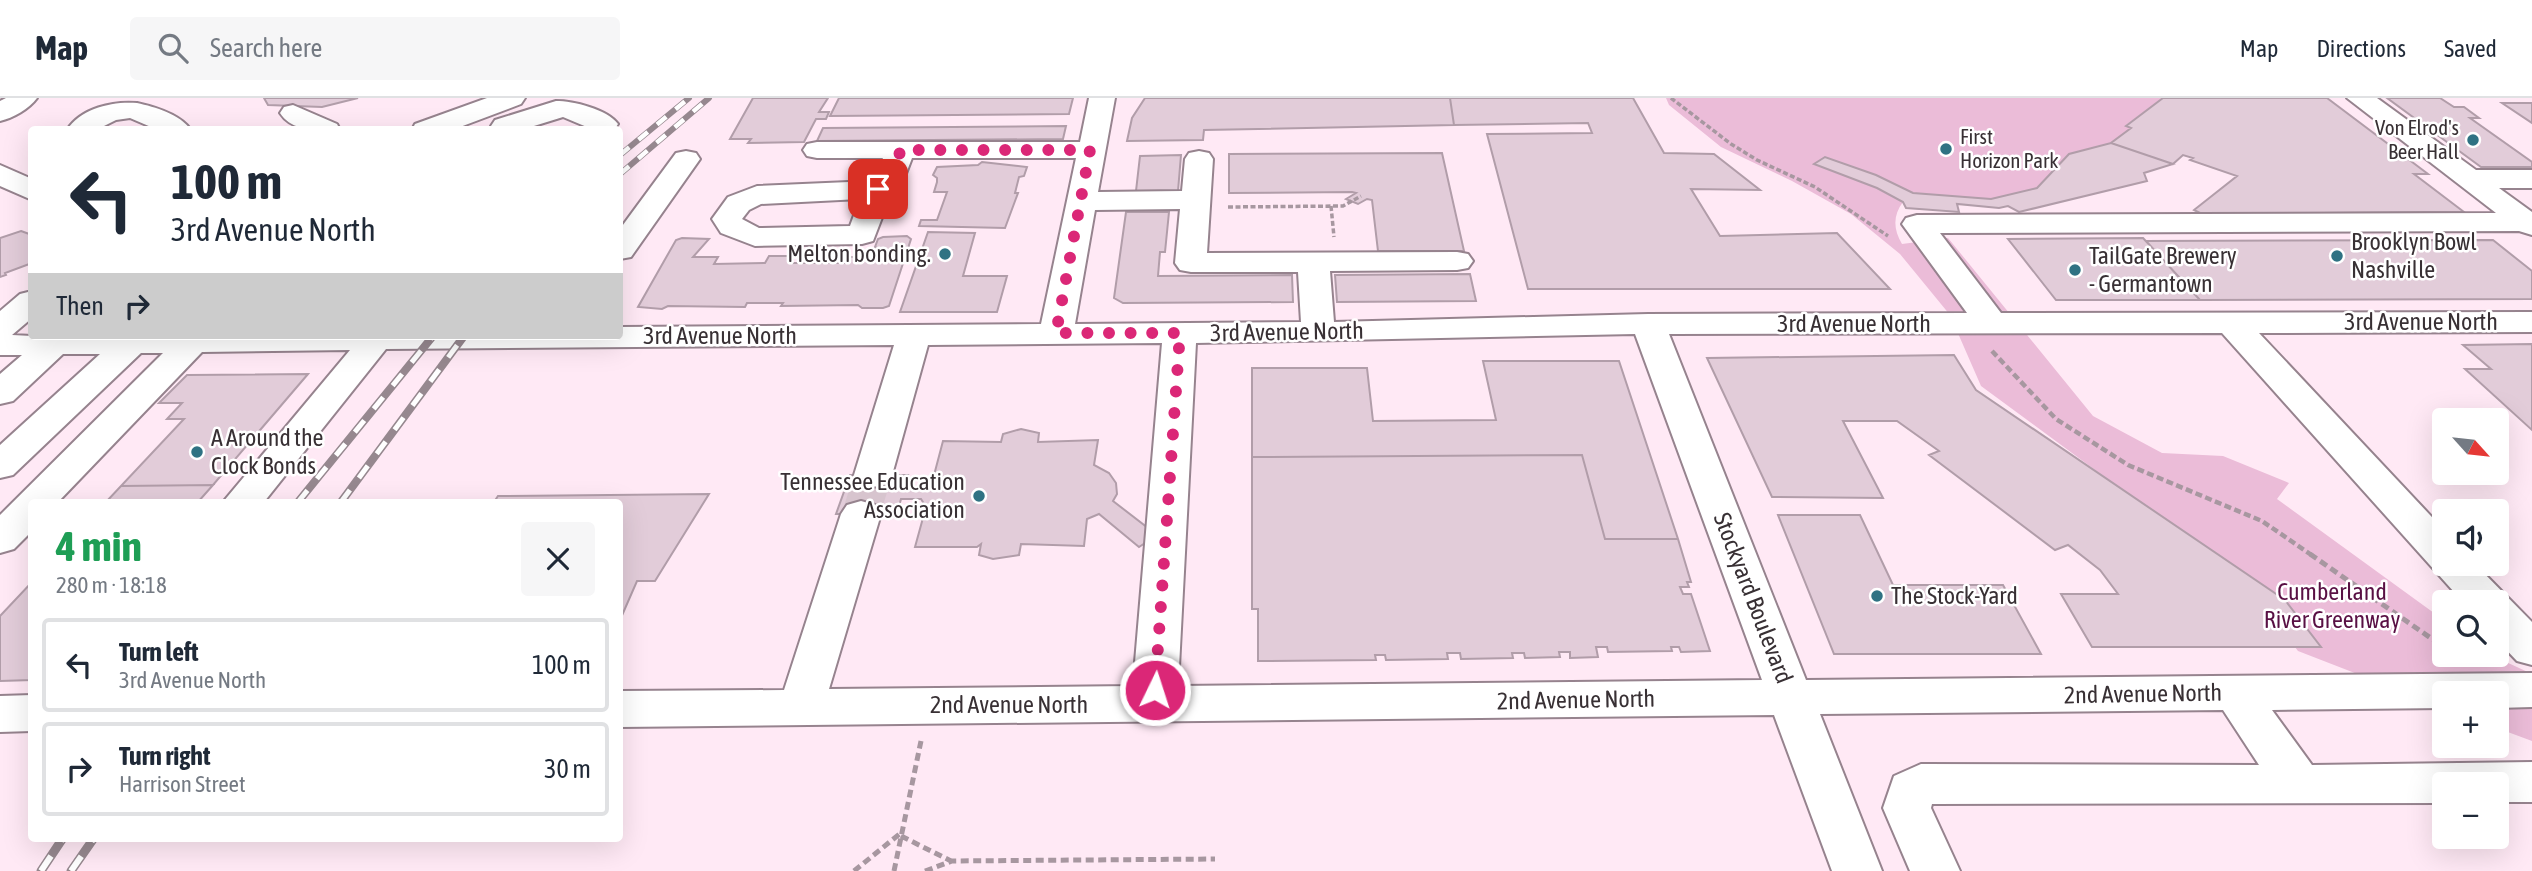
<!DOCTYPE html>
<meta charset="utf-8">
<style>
:root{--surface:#fff;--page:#f6f6f7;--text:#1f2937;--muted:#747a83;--line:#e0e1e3}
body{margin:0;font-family:"Asap Condensed",sans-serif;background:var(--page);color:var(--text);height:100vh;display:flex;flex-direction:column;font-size:26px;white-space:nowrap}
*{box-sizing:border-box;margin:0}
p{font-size:23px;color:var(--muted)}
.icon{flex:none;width:38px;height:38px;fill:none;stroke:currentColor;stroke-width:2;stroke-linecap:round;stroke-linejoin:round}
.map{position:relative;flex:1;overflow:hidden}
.sheet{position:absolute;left:28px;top:401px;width:595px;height:343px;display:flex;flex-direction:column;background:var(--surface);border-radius:7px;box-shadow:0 7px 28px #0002}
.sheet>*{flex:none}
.hud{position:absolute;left:28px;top:28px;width:595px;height:214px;border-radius:7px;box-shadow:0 7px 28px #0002;background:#fff;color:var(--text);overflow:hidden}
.needle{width:46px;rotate:117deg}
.tools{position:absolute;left:2432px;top:310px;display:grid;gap:14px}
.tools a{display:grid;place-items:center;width:77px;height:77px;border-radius:7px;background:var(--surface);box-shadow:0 7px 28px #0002;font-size:35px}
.pin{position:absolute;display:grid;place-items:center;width:60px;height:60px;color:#fff;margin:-30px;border-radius:14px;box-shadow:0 4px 10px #0006}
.me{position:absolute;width:77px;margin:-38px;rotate:4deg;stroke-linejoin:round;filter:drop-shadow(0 0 5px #0008)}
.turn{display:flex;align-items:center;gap:24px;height:147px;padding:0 28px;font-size:32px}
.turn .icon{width:91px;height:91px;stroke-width:2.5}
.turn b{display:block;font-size:49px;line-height:60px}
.then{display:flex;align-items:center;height:66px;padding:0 28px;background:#0003;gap:14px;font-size:26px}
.round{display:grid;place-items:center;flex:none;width:74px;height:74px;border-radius:7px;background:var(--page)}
.head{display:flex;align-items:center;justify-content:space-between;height:119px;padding:0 28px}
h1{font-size:42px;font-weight:700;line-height:52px;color:#1e9e55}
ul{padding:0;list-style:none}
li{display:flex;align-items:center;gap:21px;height:94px;margin:0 14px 10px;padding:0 14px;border:4px solid var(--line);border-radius:7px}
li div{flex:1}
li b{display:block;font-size:26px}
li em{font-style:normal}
header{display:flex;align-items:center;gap:42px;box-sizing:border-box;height:98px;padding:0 35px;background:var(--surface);border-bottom:2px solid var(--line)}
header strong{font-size:33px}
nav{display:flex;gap:38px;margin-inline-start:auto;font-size:24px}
.search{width:490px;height:63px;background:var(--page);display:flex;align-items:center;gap:18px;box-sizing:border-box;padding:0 24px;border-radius:7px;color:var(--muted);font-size:26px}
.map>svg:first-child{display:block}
</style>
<header>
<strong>Map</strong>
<div class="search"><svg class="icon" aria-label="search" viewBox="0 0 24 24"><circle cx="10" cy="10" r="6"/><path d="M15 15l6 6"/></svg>Search here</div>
<nav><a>Map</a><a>Directions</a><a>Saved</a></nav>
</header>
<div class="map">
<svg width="2532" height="773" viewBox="0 0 2532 773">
<rect width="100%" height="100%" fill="#ffe9f5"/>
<path fill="#ebbcd8" d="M1666,0H2163L2126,27L2131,30L2111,45L2069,56L2037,90L1991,101L1913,95L1876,77L1825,59L1814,66L1866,85L1903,104C1893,117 1893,131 1902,146L1948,140L2093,318L2162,355L2223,358L2289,385L2277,401L2445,523V556L2491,557L2532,576V643L2497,630V595H2445V610L2298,553L2243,481L1981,288L1950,217L1900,156L1851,116L1792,83L1721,49L1669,7Z"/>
<path fill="#e2ccd9" stroke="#b19da9" stroke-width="2" d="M264,0H358L322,9L268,7Z
M753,0H828L819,14H829L826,21H816L804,44L748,45L751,41H730Z
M839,0H1073L1069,16L830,18Z
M1145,0H1450L1454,27L1204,32L1203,42L1127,43L1132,20Z
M1450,0H1633L1664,55L1714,56L1760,92L1691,91L1720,138L1837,135L1890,191H1528L1487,36L1592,35L1588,25L1454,27Z
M2163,0H2327L2428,76H2414L2464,114L2202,116L2194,112L2237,78L2190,62L2193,60L2183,57L2173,66L2111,45L2131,30L2126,28Z
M2387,0H2440L2454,9H2464L2479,20H2470L2532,64V69H2481Z
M2502,5H2532V25Z
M1066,28L1063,41L817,43L823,30Z
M2111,45L2173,66L2144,75L2147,83L2019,114L2008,108L1999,110L1957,106L1959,114L1906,110L1903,104L1877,90L1814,66L1825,59L1876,77L1913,95L1991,101L2037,90L2069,56Z
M1442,55L1464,153H1378L1372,102L1367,101L1358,106L1346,101L1356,95L1352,94L1229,95V56Z
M1181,57L1178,93H1136L1140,58Z
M982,64L1027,69L1024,78L1019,79L1015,95H1018L1005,130L919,128L921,122H937L947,94H934L937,84V80L933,77L937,69L978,67Z
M1126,114H1169L1165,154H1160L1158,178L1292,177L1293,204L1123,205L1114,200Z
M21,133L32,137V165L5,175L6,177L0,179V140Z
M928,134L975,135L963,178H1007L997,214H900Z
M907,138L911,141L889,208L883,210H862L858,207L781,208L783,205H747L745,209L668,208L662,211L638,209L676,142L682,140L709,141L693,159H718L714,166L765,165L769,158H794L791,165H847L850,159H876L879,151L875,149L878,141L883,139Z
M2143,140L2200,202H2056L2008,141Z
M2493,142L2532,173V201L2200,202L2146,143Z
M1470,176L1476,203L1337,204L1335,177Z
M2532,246V332L2465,271H2491L2463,247Z
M1954,257L1976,292L2285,502L2321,549H2092L2061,496H2118L2100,472L2068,447L2055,452L1929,357L1939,353L1897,323H1843L1883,400L1772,399L1707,260Z
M1483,263H1619L1678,441H1605L1582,357L1252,359V270H1367L1373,323L1496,322Z
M308,276L213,387L121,388L184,321H167L182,305H159L187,277Z
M1021,331L1039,335L1038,344L1098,342L1094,367L1109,375L1116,385L1117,396L1113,403L1157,437L1139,449L1099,416L1087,421L1084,448L1021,446L1019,457L993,461L979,457L981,446L977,449H915L926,409L921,401H901L897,416H836L850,377H908L904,390H924L933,381L943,343L1001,344L1003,336Z
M1582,357L1605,441H1678L1691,484H1687L1689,489H1680L1683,496H1691L1710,553L1681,554L1679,549H1671L1672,553L1608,554L1607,549H1596L1598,559L1570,560V554H1559L1560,559L1525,560L1524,555H1512L1513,560L1461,561L1460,555H1447L1448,561L1386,562L1385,557H1375L1376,562L1258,563V511H1252V359Z
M213,387L198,404H106L121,388Z
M709,396L655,483H637L620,522V404H494L498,398Z
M1778,417H1860L1893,487H2003L2041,556H1834Z
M32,484V582L0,583V518Z"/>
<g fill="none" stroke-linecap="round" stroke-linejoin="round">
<path stroke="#d7c4ce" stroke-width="37" stroke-dasharray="37 18" stroke-linecap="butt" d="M861,416L873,377"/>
<defs>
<path id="minor" d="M6,0H37C29,11 13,20 0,23V3Z
M487,0H525L521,6L452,32H412L415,26Z
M1089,0H1115L1098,94L1182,93L1185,61L1189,55L1199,53L1209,55L1213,61L1207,155L1457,154L1468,156L1473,163L1468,170L1457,172L1330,173L1334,224L1648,216L1967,215L1902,126L1906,120L1917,117L2496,115L2347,0H2377L2476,72H2532V90H2499L2532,114V137L2519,133L1940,135L2001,215L2532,214V234L2259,235L2445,433V466H2475L2532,524V567L2517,563L2497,542V504H2463L2222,235L1669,236L1806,582L2532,575V609L2497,610V595H2445V610L2272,612L2312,667L2532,664V704H2497V686H2445V705L1932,706L1931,710L1960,773H1910L1883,710L1894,678L1921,666L2259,667L2223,612L1820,616L1882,773H1832L1774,617L620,629V593L784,592L841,416L847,407L861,403L875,407L881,416L829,591L1133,588L1162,245L928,247L892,377L887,386L873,389L859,386L854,377L894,247L386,251L264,404H223L350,252L202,254L58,404H32V433L14,451L0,455V417L163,255H141L13,377L0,380V347L100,256H63L13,303L0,306V276L22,257H0V213L20,196L32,193V220L12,237L32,238H620V229L1041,226L1076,60H912L902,86L891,96L873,143L862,146L755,148L721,135L712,121L728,99L757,88L872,83L883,60H817L807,58L803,52L807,46L817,44H1080ZM860,101L850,128L759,130L742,121L749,112L761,106ZM1180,111L1175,165L1180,172L1191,174H1298L1301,224L1075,226L1095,112ZM1635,236L1762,582L1178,588L1196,245Z
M556,3C573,3 607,11 618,26L614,32H594L563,19L521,32H494L491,28L495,22Z
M137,5C155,9 180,16 191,32H158L130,20L116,22L96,32H67C81,10 113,3 137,5Z
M293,7L337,26L340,32C319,32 293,35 280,15L284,9Z
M686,53L696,55L700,61L631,159L620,161V131L676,55Z
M0,67L32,81V102L0,88Z
M32,597V633L0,634V598Z"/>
</defs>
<use href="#minor" stroke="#96838e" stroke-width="4"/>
<path stroke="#a797a0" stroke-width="3.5" stroke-dasharray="5 2.5" stroke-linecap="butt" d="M1671,0L1731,46L1757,62L1815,89L1888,138
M1331,108L1334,139
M1228,109L1343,108L1361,98"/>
<path stroke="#a797a0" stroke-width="4.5" stroke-dasharray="7 3.5" stroke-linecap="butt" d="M1992,253L2056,321L2128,367L2262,423L2313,458"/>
<path stroke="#a797a0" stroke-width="5" stroke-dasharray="8 4.5" stroke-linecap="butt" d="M2310,456L2445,550
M901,738L951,763
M854,773L902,734
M894,773L921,643
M925,773L952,763L1215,761"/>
<use href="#minor" fill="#fff" fill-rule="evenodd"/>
<defs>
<path id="rail-far2" d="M620,57L689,0
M620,76L709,0"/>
<path id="rail-far1" d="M298,404L433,238
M341,404L464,238"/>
<path id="rail" d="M41,773L63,740
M71,773L94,740"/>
</defs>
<use href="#rail-far2" stroke="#96888f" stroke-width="6"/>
<use href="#rail-far1" stroke="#96888f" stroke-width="8"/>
<use href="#rail" stroke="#96888f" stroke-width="9"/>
<use href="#rail-far2" stroke="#fff" stroke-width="4.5" stroke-dasharray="12" stroke-linecap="butt"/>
<use href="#rail-far1" stroke="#fff" stroke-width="5" stroke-dasharray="15" stroke-linecap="butt"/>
<use href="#rail" stroke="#fff" stroke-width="6" stroke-dasharray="18" stroke-linecap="butt"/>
</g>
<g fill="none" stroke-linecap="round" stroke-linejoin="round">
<path stroke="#db2777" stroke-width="12" stroke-dasharray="0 21.6" d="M878,91L887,86L901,52H1090L1056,235H1180L1155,592"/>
</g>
<g fill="#2f7283" stroke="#fff" stroke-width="2.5">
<circle cx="2473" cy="42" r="7"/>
<circle cx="1946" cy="51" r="7"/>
<circle cx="945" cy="156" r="7"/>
<circle cx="2337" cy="158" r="7"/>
<circle cx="2075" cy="172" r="7"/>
<circle cx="197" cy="354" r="7"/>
<circle cx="979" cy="398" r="7"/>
<circle cx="1877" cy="498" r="7"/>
</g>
<g text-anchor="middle" stroke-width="5" stroke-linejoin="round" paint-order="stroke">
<g font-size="21" fill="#383034" stroke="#fff" text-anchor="end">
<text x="2459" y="37">Von Elrod's<tspan x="2459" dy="24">Beer Hall</tspan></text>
<text x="1960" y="46" text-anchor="start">First<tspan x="1960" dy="24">Horizon Park</tspan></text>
</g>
<g font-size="24" fill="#383034" stroke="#fff" text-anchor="start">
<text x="2351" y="152">Brooklyn Bowl<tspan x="2351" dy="28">Nashville</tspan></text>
<text x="931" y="164" text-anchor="end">Melton bonding.</text>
<text x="2089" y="166">TailGate Brewery<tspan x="2089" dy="28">- Germantown</tspan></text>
<text x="211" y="348">A Around the<tspan x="211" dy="28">Clock Bonds</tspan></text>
<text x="965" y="392" text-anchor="end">Tennessee Education<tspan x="965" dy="28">Association</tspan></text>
<text x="1891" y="506">The Stock-Yard</text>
</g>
<g font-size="24" fill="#383034" stroke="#fff">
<text x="2421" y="232">3rd Avenue North</text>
<text x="1854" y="234">3rd Avenue North</text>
<text transform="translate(1287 234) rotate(-1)" y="8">3rd Avenue North</text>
<text x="720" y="246">3rd Avenue North</text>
<text transform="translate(1753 500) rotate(69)" y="8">Stockyard Boulevard</text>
<text transform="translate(2143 596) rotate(-1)" y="8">2nd Avenue North</text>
<text transform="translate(1576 602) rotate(-1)" y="8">2nd Avenue North</text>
<text x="1009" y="615">2nd Avenue North</text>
</g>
<g font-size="24" fill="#591044" stroke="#fff">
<text x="2332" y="502">Cumberland<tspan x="2332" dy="28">River Greenway</tspan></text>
</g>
</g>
</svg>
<div class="tools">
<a><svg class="needle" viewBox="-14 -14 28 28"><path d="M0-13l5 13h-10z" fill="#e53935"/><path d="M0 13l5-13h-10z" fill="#747a83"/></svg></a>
<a><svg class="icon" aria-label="sound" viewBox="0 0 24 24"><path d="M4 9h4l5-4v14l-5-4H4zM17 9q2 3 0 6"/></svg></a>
<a><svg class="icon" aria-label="search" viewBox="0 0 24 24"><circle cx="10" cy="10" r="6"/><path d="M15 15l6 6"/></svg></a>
<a>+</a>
<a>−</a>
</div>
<div class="pin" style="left:878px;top:91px;background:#d93025"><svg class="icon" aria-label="arrive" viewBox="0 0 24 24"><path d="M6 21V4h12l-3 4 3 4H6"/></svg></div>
<svg class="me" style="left:1155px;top:592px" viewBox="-20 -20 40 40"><circle r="17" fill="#db2777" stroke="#fff" stroke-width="3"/><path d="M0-11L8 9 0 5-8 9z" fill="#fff"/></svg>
<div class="hud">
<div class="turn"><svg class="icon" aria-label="left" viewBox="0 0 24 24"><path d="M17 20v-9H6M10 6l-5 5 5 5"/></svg><div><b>100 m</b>3rd Avenue North</div></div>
<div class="then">Then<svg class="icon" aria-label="right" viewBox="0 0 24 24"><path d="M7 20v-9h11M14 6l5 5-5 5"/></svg></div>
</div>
<section class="sheet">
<div class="head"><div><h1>4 min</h1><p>280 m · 18:18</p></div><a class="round"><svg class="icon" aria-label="close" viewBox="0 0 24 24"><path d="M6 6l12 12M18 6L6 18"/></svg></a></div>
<ul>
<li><svg class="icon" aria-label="left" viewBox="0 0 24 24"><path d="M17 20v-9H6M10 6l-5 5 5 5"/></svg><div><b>Turn left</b><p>3rd Avenue North</p></div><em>100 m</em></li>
<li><svg class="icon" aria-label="right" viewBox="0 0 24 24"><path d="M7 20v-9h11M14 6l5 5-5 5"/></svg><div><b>Turn right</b><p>Harrison Street</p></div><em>30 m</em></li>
</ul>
</section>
</div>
